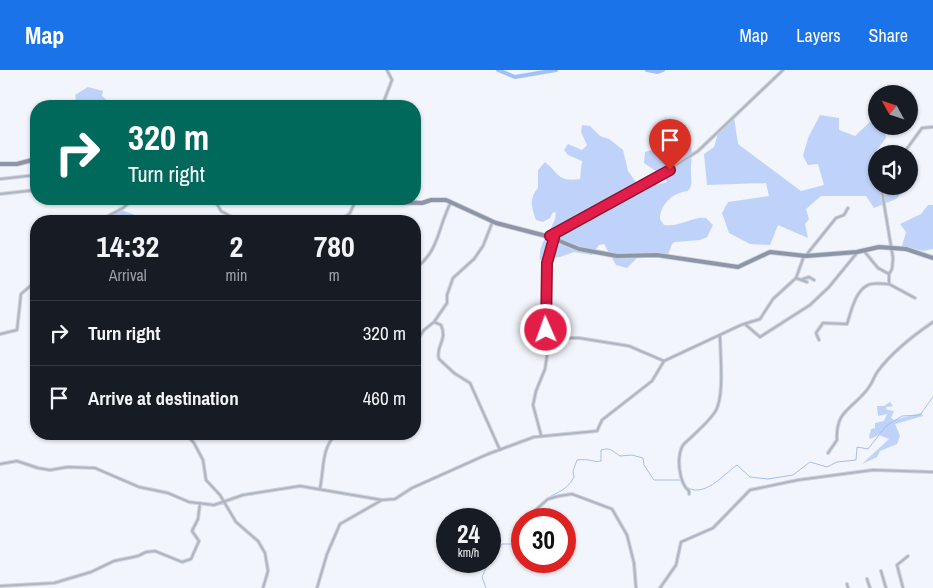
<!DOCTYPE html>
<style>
:root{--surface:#171b24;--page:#242831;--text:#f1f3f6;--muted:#9ea1a6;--line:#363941;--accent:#1a73e8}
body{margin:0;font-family:"Archivo Narrow",sans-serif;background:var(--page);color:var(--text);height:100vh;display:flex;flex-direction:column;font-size:19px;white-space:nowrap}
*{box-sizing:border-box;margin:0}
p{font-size:16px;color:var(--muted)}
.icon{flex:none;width:28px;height:28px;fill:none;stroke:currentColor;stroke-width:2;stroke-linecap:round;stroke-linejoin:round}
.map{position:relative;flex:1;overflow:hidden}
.drawer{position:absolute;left:30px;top:145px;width:391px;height:225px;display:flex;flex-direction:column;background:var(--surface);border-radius:20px;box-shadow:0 1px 4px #0004}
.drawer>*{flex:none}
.hud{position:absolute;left:30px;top:30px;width:391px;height:105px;border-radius:20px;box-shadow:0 1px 4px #0004;background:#00695c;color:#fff;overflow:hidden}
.needle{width:32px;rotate:310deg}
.tools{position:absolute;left:868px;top:15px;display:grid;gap:10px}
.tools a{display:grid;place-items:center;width:50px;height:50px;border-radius:50%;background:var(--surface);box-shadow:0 1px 4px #0004;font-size:25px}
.speed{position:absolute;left:436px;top:438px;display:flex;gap:10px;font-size:25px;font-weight:700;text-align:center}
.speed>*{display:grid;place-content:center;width:65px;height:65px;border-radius:50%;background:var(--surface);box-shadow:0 1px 4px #0004;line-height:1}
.speed small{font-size:12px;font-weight:400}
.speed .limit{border:8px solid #d22;background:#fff;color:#111}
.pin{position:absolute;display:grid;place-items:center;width:42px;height:42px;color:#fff;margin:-51px -21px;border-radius:50% 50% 50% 0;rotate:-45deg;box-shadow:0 0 5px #0007}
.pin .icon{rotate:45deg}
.me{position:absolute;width:55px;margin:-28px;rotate:358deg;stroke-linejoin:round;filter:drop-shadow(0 0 4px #0008)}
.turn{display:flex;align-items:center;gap:18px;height:105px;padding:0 15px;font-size:22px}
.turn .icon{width:65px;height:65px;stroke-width:2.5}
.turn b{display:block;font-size:35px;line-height:42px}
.eta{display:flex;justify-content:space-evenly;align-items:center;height:85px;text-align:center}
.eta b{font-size:30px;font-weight:700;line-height:35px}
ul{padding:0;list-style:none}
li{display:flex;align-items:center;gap:15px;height:65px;padding:0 15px;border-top:1px solid var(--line)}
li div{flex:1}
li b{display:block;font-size:19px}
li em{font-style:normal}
header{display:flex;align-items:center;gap:30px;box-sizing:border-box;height:70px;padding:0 25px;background:var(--accent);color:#fff}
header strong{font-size:24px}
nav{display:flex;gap:28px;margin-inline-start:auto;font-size:18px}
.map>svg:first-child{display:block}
</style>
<header>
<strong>Map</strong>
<nav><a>Map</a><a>Layers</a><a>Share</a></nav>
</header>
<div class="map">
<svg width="933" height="518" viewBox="0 0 933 518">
<rect width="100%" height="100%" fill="#f2f5fb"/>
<path fill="#bfd3fa" d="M88,17L103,21L102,26L114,36H68V33L76,29L75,25Z
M820,45L839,48V60L855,66L876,46V56H885L886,68L877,80L876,116H897L903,122L896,129L874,138L866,126H821L806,139L809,149L805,154L808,168L778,155L770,175L750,174L729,163L722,143L728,132L769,126L766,113L707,115L704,84L714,77L718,63L734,47L738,74L801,121L824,115L818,94L808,95L803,86L808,68Z
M582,55L590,56L600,66L609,69L623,80L628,101L638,115L644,118L667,112L665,107L644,93L645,82L651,80L665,83L670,67L675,63C699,69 690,86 691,102C691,110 693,115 688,121C674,122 660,134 660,149L664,155C682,157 693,146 706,148L713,155L707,167L700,170L675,172L672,174L667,187L637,188L627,198L616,195L604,174L599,175L592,185L574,182L560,187L540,190C538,170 554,161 556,143L553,142L550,148L543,152L536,150C531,137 529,128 538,118V100L545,92C560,104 557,112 580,109L582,91L568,85L564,80L568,74L582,80L587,75L581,62Z
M928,135H933V179L923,181L902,176L906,162L900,154L921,144Z
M121,140L152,151H99L114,142Z
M890,332L893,336L886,337L887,340L894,341L891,348L894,350L921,343L923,346L895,354L900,366L897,374L880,381L877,387L862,394L889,369L879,365L870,369L869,367L871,359L875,358V353L884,351L887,344L878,346L877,336H884Z"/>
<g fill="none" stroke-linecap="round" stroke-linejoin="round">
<path stroke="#a4bff5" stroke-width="1" d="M685,416C703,430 723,405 737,395L750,407L768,409L793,405L810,392L827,397L837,392L856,390L857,377L868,379L886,356L902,346L920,345L933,327
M543,432C555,421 566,423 574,407L573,401L577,390C589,388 594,393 601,391V380C611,377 612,381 620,386L632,385L643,388L644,395L654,410H682
M528,449L530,443L536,438
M490,490L502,474H516L522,468
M486,518L482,507L489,491"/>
<path stroke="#a4bff5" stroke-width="4" d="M498,0L515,7L556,0
M647,0L658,2L663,0"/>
<defs>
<path id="minor" d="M382,36L392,10L387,0
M903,84L922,58L933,57
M0,109L36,105
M881,116L893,188L892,199L889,204
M0,124L36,120
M214,129L221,141L239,151
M99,151L123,138L133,129
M340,151L350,143L355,132
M550,167L627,122L657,108L698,81L783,0
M864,181L878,198L889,204V214L915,228
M807,184L836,148L844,145L848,138
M415,199C440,180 437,159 451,132
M796,208L807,212
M803,209L809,207L814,210
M434,252L441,255C448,271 435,276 439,289L454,303L470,313L500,380
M746,255L760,267L810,235L829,217L856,184
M0,264L17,260L21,224L36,211
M548,268H579L629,276L664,291
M819,270L816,263L823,253L847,254C851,242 855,221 868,215C874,212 883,214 889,214
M415,273L424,260L434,252L447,233V225L453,208L474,189L483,176L492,153
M186,364L194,373L203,390L206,410L220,425L236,452L258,471L265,483L268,501L263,518
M541,365L533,335L536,321L545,299L548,279L544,255L547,193L553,170
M828,383L837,370C835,339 855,338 869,317C873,312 874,306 878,301C892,282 914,265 933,252
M0,394L17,391L38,398L50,400L68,397L95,398L139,417L168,423L189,432L214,435L243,425L300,416L382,430L395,429L412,418L488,384L534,367L597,361L602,350L652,311L664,291L741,255L760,249L773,229L796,208L804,186
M320,418C324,401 321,376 337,364
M689,424V421C679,413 676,387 683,375C693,365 707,354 715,342C725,327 720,284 720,265
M530,449L531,444L548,429L559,426L572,424L612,439L627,465L634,493L636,518
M881,501L886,518
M867,509L870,518
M847,514L848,518
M0,516L54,513L91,502L114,491L138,486L146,482L155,481L182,492L191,489L199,471L192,461L198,449L200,433
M317,518L327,484L340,454L382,430
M660,518L676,495L681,472L713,458L750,420L798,410L873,400L933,402
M903,518L897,495L908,486"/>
<path id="secondary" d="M0,94H17L36,89
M276,129L422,133L431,130H446L496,153L550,167L579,179L617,186L657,185L738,197L770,182L806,186L857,182L879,177L906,179L933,188"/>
</defs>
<use href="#minor" stroke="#cfd3d9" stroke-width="4"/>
<use href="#secondary" stroke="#cfd3d9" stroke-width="5.5"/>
<use href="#minor" stroke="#afb5c2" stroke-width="2"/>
<use href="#secondary" stroke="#8d96a9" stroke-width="4"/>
</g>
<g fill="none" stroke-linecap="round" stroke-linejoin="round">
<defs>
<path id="route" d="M546,260L547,193L554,168L550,166L670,100"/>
</defs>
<use href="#route" stroke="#92132f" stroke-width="12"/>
<use href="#route" stroke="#e11d48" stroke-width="9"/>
</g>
</svg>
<div class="tools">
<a><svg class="needle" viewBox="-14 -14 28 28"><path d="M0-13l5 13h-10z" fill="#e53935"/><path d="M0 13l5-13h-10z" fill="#9ea1a6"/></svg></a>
<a><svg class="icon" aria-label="sound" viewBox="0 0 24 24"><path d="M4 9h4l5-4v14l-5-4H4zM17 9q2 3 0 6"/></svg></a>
</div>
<div class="speed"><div>24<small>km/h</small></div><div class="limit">30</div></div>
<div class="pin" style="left:670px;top:100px;background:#d93025"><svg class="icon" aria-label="arrive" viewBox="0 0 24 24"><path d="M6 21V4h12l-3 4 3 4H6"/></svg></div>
<svg class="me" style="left:546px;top:260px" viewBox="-20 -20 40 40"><circle r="17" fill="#e11d48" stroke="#fff" stroke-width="3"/><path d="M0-11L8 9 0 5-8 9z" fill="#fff"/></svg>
<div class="hud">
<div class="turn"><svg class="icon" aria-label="right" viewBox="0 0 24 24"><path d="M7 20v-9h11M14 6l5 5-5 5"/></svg><div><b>320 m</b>Turn right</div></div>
</div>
<section class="drawer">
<div class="eta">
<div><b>14:32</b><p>Arrival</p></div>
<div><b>2</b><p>min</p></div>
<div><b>780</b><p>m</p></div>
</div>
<ul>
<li><svg class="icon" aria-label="right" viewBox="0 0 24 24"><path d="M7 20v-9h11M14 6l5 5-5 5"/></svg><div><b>Turn right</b></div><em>320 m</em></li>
<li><svg class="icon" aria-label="arrive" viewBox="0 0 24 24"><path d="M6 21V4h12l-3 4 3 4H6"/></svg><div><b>Arrive at destination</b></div><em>460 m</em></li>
</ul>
</section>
</div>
